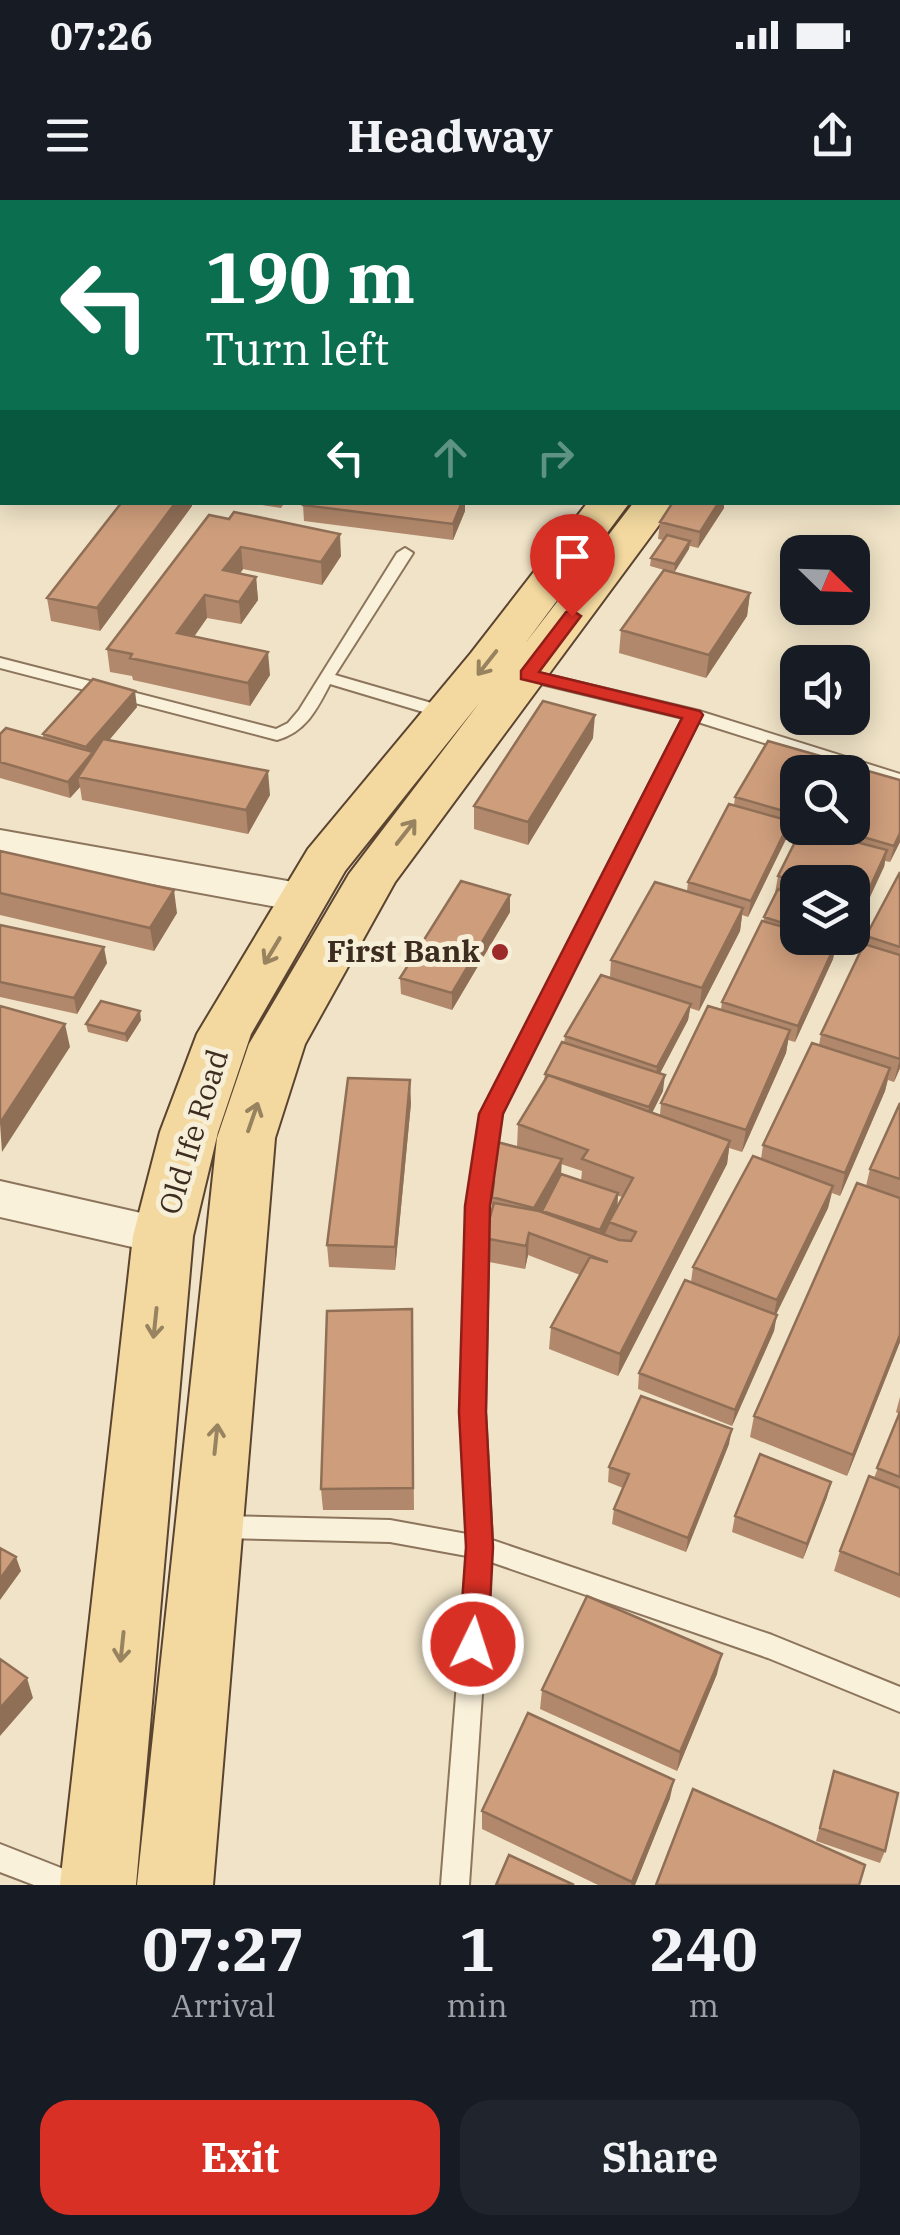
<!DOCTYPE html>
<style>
:root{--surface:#171b24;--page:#20242c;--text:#f1f3f6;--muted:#9ea1a6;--accent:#d93025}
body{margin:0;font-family:"IBM Plex Serif",serif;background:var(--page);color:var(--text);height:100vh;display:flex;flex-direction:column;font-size:38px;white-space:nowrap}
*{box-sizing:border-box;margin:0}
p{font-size:32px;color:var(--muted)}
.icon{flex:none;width:55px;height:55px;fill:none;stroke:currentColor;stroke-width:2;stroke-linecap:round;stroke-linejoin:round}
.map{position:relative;height:1685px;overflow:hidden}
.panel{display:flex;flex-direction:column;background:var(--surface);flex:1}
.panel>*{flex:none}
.top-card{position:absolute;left:0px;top:0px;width:900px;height:305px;box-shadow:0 5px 25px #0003;background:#0b6e4f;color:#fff;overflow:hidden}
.needle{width:65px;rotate:113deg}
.controls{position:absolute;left:780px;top:335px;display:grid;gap:20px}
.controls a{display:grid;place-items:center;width:90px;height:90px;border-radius:20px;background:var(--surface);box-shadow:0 5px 25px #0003;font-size:50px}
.pin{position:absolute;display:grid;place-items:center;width:85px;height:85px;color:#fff;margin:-102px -42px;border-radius:50% 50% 50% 0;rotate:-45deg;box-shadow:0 0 10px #0007}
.pin .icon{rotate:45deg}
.me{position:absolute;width:110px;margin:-55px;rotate:4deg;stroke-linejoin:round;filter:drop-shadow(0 0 8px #0008)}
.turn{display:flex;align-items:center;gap:35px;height:210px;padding:0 40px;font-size:45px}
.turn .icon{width:130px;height:130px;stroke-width:2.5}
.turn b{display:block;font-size:70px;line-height:85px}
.lanes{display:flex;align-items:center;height:95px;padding:0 40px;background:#0003;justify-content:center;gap:50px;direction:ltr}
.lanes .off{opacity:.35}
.eta{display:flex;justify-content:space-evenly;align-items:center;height:170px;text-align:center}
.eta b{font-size:60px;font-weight:800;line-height:70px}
.button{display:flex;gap:20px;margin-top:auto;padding:20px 40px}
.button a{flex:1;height:115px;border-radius:30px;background:var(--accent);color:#fff;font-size:40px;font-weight:800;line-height:115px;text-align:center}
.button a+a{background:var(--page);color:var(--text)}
.status{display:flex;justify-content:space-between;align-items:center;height:70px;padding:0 50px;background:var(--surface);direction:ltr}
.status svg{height:28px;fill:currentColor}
header{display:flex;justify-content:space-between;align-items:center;height:130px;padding:0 40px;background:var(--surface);font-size:45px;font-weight:800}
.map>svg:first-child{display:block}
</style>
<div class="status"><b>07:26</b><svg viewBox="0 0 49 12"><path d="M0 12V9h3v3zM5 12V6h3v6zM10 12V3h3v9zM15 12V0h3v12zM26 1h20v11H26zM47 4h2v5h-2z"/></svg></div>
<header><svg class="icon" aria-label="menu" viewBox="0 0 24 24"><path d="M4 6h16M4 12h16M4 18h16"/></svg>Headway<svg class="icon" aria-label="share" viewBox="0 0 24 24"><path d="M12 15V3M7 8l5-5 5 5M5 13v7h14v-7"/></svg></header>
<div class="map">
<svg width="900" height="1685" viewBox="0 0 900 1685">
<rect width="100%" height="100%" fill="#f0e3c7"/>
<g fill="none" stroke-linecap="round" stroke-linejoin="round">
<path fill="#a8c3bb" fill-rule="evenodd" d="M898,150L900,151V183L898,182Z"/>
<defs>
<path id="lane" d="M0,247H2V255H0Z
M405,348L413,353L335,475L452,509V517H440L330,484C317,509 306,532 277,540L0,468V458L276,529L288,523L299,510L397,353Z
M527,470L699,511L900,574V586L698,522L501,914L489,1006L485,1212L492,1340L772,1435L900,1487V1512L768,1458L491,1362L469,1685H441L467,1356L390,1342L220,1338L211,1335L208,1327L211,1319L220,1316L390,1320L467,1334L461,1212L467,1006L481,914L683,518L521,479V471Z
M0,1644L79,1675L83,1685H34L0,1672Z"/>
<path id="street" d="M767,0H813L814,2H769Z
M898,7L900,8V24L898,23Z
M0,68H2V84H0Z
M898,185L900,186V204L898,203Z
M0,630L304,684L318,688L324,698L318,708L304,712L0,656Z
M0,981L163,1018L179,1023L186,1036L179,1049L163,1054L0,1017Z"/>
<path id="primary" d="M617,0H652L653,2H619Z
M588,302H630L524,445L634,302H676L395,682L305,844L275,938L213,1685H137L217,938L249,844L349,674L480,502L345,671L251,834L218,932L193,1036L136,1685H60L133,1036L160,932L197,834L308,649L471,453Z"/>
</defs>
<use href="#lane" stroke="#8c755c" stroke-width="4"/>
<use href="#street" stroke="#8c755c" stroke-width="4"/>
<use href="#primary" stroke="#5a4330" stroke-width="4"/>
<use href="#lane" fill="#faf1db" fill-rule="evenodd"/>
<use href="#street" fill="#faf1db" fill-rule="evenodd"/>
<use href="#primary" fill="#f3d99f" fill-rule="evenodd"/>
</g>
<path fill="#b1886b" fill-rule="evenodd" d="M155,0H200L193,2H159Z
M432,0H536V2H434Z
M900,17V56H898V20Z
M243,302H285L281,308Z
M303,305L465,311L453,340L304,321Z
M192,306L100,431L51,421L47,398Z
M724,308L698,348L690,346L674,372L750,393L747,416L706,478L619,453L621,430L664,370L650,366L651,358L663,340L658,339L660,322Z
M209,315L341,356L322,385L243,369L240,374L256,377L258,400L241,424L207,418L194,437L270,475L250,506L133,480L132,476L110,472L107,449Z
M137,507L109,540L270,595L248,634L82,600L80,587L70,598L0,578V534L43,538V534Z
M593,538L528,645L474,629V606Z
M798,572V628H800L797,632L788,630L787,637L748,717L742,715L740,731L699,811L690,808L688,820L660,873L663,891L652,913L660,915L661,903L721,809L722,802L763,721L775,693L778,676L802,628H852L900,580V642L890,662L885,661L884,667L852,682H798V738H852L847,748L836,745L833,759L795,842L788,840L786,853L742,952L729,948L727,964L618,1176L549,1149L551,1127L580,1075L528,1055L525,1069L484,1061V1038L492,1010V995L486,988L487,972L517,947L518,924L544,881L545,874L564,843L565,836L610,777L611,760L687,691L688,682L734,605L735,597ZM561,964L582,971L581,981L561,974ZM618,996L623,997L617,1009Z
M0,651L177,713L154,751L0,715Z
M900,672V868L894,882L888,880L885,891L840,996L832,993L828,1008L776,1114L774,1131L732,1226L638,1189L639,1173L691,1082L693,1067L761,959L763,945L819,845L821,834L864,744L866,736Z
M510,712L452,810L401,794L400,778Z
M0,725L107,763L77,814L0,797Z
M141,820L127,842L88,832L86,824Z
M411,903L395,1070L329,1067L327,1045Z
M900,903V1142L847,1276L750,1237L754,1216L866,986L870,969Z
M412,1109L414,1310H323L321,1289Z
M900,1197V1398L834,1371L840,1351L874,1278L899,1214L896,1212Z
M729,1244L686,1352L612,1324L614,1309L623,1288L608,1282L609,1267Z
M827,1297L803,1359L732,1332L735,1316Z
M717,1474L677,1571L540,1509L542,1490Z
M834,1571L885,1651L880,1663L816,1641Z
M670,1598L635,1685H598L482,1629V1611Z"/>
<path fill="#906f57" d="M170,0H200L193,2H170Z
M496,0H536V2H496Z
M2,47V63L1,64L0,48Z
M2,171V188L0,190V173Z
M176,302H192V306L100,431L97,408Z
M462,302H465V311L453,340V324Z
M719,302H724V308L698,348L700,332Z
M340,334L341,356L322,385L321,362Z
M690,341L689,349L674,373L675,364Z
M241,347L243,369L225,393L223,370Z
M256,377L258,400L241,424L239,402Z
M750,393L747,416L706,478L709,455Z
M205,395L207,418L180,456L177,433Z
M268,452L270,475L250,506L248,483Z
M135,491L137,507L78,577L80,587L70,598L68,582L88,558L86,547Z
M595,515L593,538L528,645V622Z
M268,571L270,595L248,634L246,610Z
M790,621L787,637L748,717L751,701Z
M900,633V642L890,662L894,646Z
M887,650L884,667L852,736V727Z
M174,690L177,713L154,751L150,728Z
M510,695V712L452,810V793Z
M743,708L740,731L699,811L702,788Z
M836,743L833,759L795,842L798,826Z
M104,747L107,763L77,814L74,798Z
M691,804L688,820L655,883L657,867Z
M140,811L141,820L127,842L125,834Z
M65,824L70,847L2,952L0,923Z
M790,830L786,853L742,952L746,930Z
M900,858V868L894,882Z
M890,868L885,891L840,996L845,973Z
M665,875L663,891L647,923L649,907Z
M410,880L411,903L395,1070V1047Z
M730,941L727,964L618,1176L620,1154Z
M562,959L561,975L533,1024L534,1008Z
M833,986L828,1008L772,1123L777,1100Z
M618,993L617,1009L599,1046L600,1030Z
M529,1033L528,1055L525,1069L526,1046Z
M777,1115L774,1131L732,1226L735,1210Z
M900,1135V1142L847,1276L853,1255Z
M732,1229L729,1244L686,1352L688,1338Z
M831,1282L827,1297L803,1359L807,1344Z
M16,1357L21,1371L0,1400V1379Z
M722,1454L717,1474L677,1571L680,1552Z
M27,1478L33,1498L0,1536V1508Z
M674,1580L670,1598L635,1685H631Z"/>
<path fill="#ce9e7c" stroke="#906f57" stroke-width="2.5" d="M300,0H344L347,1L346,2H298Z
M344,0H370L369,2H347V1Z
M452,0H483L484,1L474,2H455Z
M770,0H782L793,2H767Z
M900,17V41L898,40V20Z
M0,24H2V47L0,48Z
M0,152L2,153V171L0,173Z
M122,302H176L97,408L47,398Z
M304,302H462L453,324L303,305Z
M673,302H719L700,332L660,322Z
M234,312L340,334L321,362L241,347L223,370L256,377L239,402L205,395L177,433L268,452L248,483L130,458L132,454L107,449L209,315L229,319Z
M667,335L690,341L675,364L651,358Z
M664,370L750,393L709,455L621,430Z
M93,479L135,491L86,547L43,534Z
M543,501L595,515L528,622L474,606Z
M6,528L93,552L68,582L0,562V534Z
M103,539L268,571L246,610L78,577Z
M768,541L831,559L824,572H798V615L735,597Z
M840,563L900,580V633L894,646L832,628H852V572H835Z
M729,604L790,621L751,701L688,682Z
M802,628L887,650L852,727V682H798L778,676Z
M0,651L174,690L150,728L0,693Z
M900,672V747L866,736Z
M461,681L510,695L452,793L400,778Z
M655,682L743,708L702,788L611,760Z
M778,689L798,695V728L764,717Z
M762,721L798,731V738H818L836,743L798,826L722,802Z
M0,725L104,747L74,798L0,782Z
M864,744L900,755V859L821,834Z
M601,775L691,804L657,867L565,836Z
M101,801L140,811L125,834L86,824Z
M0,806L65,824L0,923Z
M708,806L790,830L746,930L661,903Z
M562,842L665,875L649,907L545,874Z
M812,843L890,868L845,973L763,945Z
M548,875L730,941L620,1154L551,1127L590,1057L608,1062L529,1033L526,1046L484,1038L494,1003L539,1011L619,1040L631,1041L636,1032L609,1022L633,978L582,959L588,950L518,924Z
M348,878L410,880L395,1047L327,1045Z
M900,903V979L870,969Z
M497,942L562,959L534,1008L492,997L494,981L487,972Z
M753,956L833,986L777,1100L693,1067Z
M561,974L618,993L600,1030L542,1011Z
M857,983L900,998V1135L853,1255L754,1216Z
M685,1080L777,1115L735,1210L639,1173Z
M412,1109L413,1288L321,1289L327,1111Z
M641,1196L732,1229L688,1338L614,1309L629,1274L609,1267Z
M900,1212V1277L877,1268Z
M760,1254L831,1282L807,1344L735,1316Z
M869,1276L900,1288V1375L840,1351Z
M0,1348L16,1357L0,1379Z
M587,1396L722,1454L680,1552L542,1490Z
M0,1459L27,1478L0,1508Z
M528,1513L674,1580L632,1682L482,1611Z
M834,1571L898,1593L885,1651L820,1628Z
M693,1589L865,1665L859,1685H656Z
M509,1655L574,1685H496Z"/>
<defs><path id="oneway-shaft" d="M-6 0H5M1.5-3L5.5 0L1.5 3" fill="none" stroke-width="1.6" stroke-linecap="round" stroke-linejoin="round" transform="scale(2.5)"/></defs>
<g stroke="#988360">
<use href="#oneway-shaft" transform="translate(487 463) rotate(128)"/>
<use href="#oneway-shaft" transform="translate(406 632) rotate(-52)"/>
<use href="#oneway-shaft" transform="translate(272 751) rotate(121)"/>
<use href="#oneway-shaft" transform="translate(253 917) rotate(-71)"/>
<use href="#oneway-shaft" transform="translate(155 1123) rotate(96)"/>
<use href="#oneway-shaft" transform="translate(216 1239) rotate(-84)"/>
<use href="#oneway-shaft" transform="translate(122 1447) rotate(96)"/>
</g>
<path fill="#d93025" stroke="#8d1f18" stroke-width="2.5" d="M572,410L581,416L539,472L700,511L703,515L503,914L490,1006L486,1212L493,1347L488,1444L484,1454L473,1458L463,1454L459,1444L466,1347L459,1212L465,1006L479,914L682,518L521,479V471L566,412Z"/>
<circle fill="#9d2a2b" stroke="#f7eed7" stroke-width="4" cx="500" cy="752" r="10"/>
<g text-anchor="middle" stroke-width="10" stroke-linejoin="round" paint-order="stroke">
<g font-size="30" font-weight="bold" fill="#3c2d20" stroke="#f7eed7" text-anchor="end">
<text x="480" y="762">First Bank</text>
</g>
<g font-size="30" fill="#3c2d20" stroke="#f7eed7">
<text transform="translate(194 932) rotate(-73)" y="10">Old Ife Road</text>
</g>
</g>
</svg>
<div class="controls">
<a><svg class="needle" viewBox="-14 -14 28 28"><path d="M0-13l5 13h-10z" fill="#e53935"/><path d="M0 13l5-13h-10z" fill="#9ea1a6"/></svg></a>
<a><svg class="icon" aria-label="sound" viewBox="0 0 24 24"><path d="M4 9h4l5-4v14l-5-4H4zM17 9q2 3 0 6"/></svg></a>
<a><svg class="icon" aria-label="search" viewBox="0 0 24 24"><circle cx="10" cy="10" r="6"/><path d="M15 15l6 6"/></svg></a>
<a><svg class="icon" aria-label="layers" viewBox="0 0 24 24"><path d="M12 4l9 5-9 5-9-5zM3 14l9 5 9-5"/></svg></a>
</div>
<div class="pin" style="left:572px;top:416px;background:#d93025"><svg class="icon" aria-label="arrive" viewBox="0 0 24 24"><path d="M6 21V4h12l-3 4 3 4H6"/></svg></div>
<svg class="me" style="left:473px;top:1444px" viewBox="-20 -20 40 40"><circle r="17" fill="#d93025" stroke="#fff" stroke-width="3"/><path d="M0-11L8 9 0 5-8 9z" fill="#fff"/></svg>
<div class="top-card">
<div class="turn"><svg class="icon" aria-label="left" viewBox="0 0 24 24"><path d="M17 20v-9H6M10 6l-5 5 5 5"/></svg><div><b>190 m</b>Turn left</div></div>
<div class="lanes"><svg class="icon" aria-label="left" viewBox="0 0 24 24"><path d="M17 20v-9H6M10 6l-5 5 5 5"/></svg><svg class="icon off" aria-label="ahead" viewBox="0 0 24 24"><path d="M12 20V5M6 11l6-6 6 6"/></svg><svg class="icon off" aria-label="right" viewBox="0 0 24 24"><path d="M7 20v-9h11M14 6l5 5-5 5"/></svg></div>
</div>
</div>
<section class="panel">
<div class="eta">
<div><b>07:27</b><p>Arrival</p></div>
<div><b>1</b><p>min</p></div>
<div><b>240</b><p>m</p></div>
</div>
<div class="button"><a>Exit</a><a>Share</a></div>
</section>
